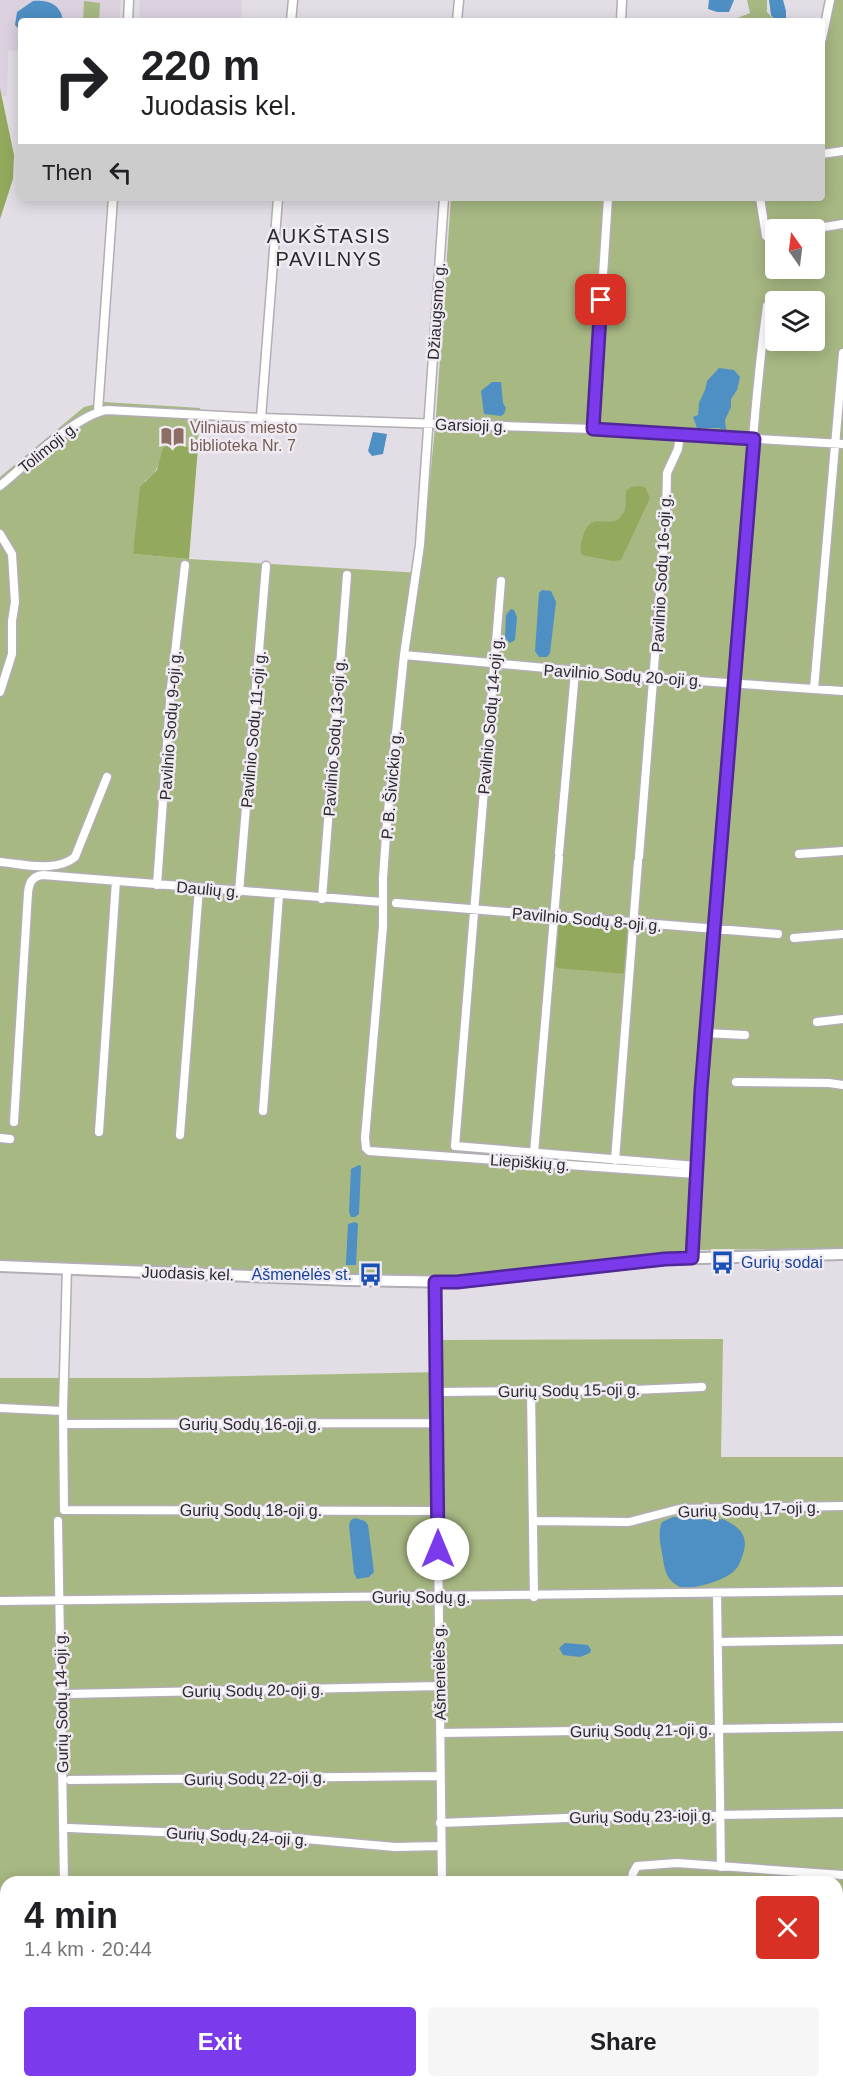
<!DOCTYPE html>
<meta charset="utf-8">
<style>
:root{--surface:#fff;--page:#f6f6f6;--text:#202124;--muted:#757577;--accent:#7c3aed}
body{margin:0;font-family:Arial,sans-serif;background:var(--page);color:var(--text);height:100vh;display:flex;flex-direction:column;font-size:22px;white-space:nowrap}
*{box-sizing:border-box;margin:0}
p{font-size:20px;color:var(--muted)}
.icon{flex:none;width:33px;height:33px;fill:none;stroke:currentColor;stroke-width:2;stroke-linecap:round;stroke-linejoin:round}
.map{position:relative;flex:1;overflow:hidden}
.panel{position:absolute;left:0px;top:1876px;width:843px;height:212px;display:flex;flex-direction:column;background:var(--surface);border-radius:18px 18px 0 0;box-shadow:0 3px 15px #0003}
.panel>*{flex:none}
.guide{position:absolute;left:18px;top:18px;width:807px;height:183px;border-radius:6px;box-shadow:0 3px 15px #0003;background:#fff;color:var(--text);overflow:hidden}
.needle{width:39px;rotate:346deg}
.controls{position:absolute;left:765px;top:219px;display:grid;gap:12px}
.controls a{display:grid;place-items:center;width:60px;height:60px;border-radius:6px;background:var(--surface);box-shadow:0 3px 15px #0003;font-size:30px}
.pin{position:absolute;display:grid;place-items:center;width:51px;height:51px;color:#fff;margin:-26px;border-radius:12px;box-shadow:0 3px 9px #0006}
.me{position:absolute;width:66px;margin:-33px;rotate:0deg;stroke-linejoin:round;filter:drop-shadow(0 0 4px #0008)}
.turn{display:flex;align-items:center;gap:21px;height:126px;padding:0 24px;font-size:27px}
.turn .icon{width:78px;height:78px;stroke-width:2.5}
.turn b{display:block;font-size:42px;line-height:51px}
.then{display:flex;align-items:center;height:57px;padding:0 24px;background:#0003;gap:12px;font-size:22px}
.round{display:grid;place-items:center;flex:none;width:63px;height:63px;border-radius:6px;background:var(--page)}
.head{display:flex;align-items:center;justify-content:space-between;height:102px;padding:0 24px}
h1{font-size:36px;font-weight:700;line-height:45px}
.action{display:flex;gap:12px;margin-top:auto;padding:12px 24px}
.action a{flex:1;height:69px;border-radius:6px;background:var(--accent);color:#fff;font-size:24px;font-weight:700;line-height:69px;text-align:center}
.action a+a{background:var(--page);color:var(--text)}
.map>svg:first-child{display:block}
</style>
<div class="map">
<svg width="843" height="2087" viewBox="0 0 843 2087">
<rect width="100%" height="100%" fill="#e3dde5"/>
<path fill="#dbd1df" d="M0,0H121L119,21H21V51L8,50L7,96H2L0,88Z
M140,0H242L241,21H139Z
M837,1927L843,1928V2054L837,2053Z"/>
<path fill="#a7b883" fill-rule="evenodd" d="M747,0H767V12L776,21H730L750,13Z
M825,0H843V1248L701,1250L461,1277H424L0,1262V477L84,407L104,402L200,408L198,447L169,445L164,448C160,461 158,473 145,481L133,554L189,559L421,573L436,417L451,198H822V21ZM776,230H814V268H776ZM776,302H814V340H776Z
M84,1L100,3L99,21H83Z
M723,1339L721,1457H843V1915L837,1914V1882H6V2082H100L86,2087H0V1378H148L440,1372V1340Z"/>
<path fill="#93a95d" d="M0,88L14,155L13,179L0,219Z
M168,445L198,447L189,559L133,554L140,487L157,470L163,448Z
M638,486L645,487L650,498L621,560L613,561L582,555C579,548 581,543 583,536C592,508 610,532 622,515C628,508 625,499 626,491L631,487Z
M558,920L627,926L630,930L626,974L557,968L554,964Z"/>
<path fill="#4e8fc4" d="M709,0H734L729,12H717L708,9Z
M769,0H783L786,11V21H776L771,15Z
M33,1C48,0 61,4 63,21H21V31L15,25L17,12Z
M719,368L734,370L740,377L737,390L731,399V407L725,420L726,430L719,428H697L693,417L698,415L699,403L705,390L707,381Z
M501,382L503,403L506,408L504,414L501,416L484,414L481,391L492,382Z
M373,432L387,434L383,454L372,456L368,451Z
M542,590L551,591L556,602L550,653L547,657H539L535,651L539,593Z
M511,609L514,610L517,617L515,640L510,643L505,638L506,615Z
M359,1165L361,1166L359,1214L355,1217H351L349,1212L351,1169Z
M355,1222L358,1224L356,1265H346V1263L348,1224Z
M673,1517H700L710,1521L723,1519C740,1527 749,1536 743,1554C741,1560 739,1567 734,1571C726,1580 689,1592 678,1586C667,1580 664,1569 663,1558C661,1546 657,1534 662,1522Z
M355,1518L365,1521L368,1525L374,1572L369,1577L357,1579L354,1573L349,1525L351,1520Z
M565,1643L588,1645L591,1650L590,1653L580,1657L563,1655L559,1648Z"/>
<g fill="none" stroke-linecap="round" stroke-linejoin="round">
<defs>
<path id="minor" d="M128,21L129,0
M291,21L293,0
M457,21L459,0
M621,21L622,0
M822,39L830,0
M822,154L843,151
M444,198L420,545L404,655L387,821L383,878V926L365,1138L366,1148L369,1151L696,1174
M760,198L766,236L776,234
M806,230L843,224
M98,411L113,198
M261,418L278,198
M593,429L608,198
M0,486C26,465 75,415 107,410L261,418L593,429L843,444
M0,534L12,554L15,602L12,621V654L0,692
M501,581L455,1146L696,1166
M404,655L654,678L843,691
M814,689L843,353
M559,853L575,672
M799,854L843,851
M639,857L666,517L667,473L678,449L680,434
M0,862C23,864 56,873 75,857L107,777
M157,885L171,688L185,565
M239,892L266,566
M322,899L347,575
M396,903L778,934
M794,938L843,934
M817,1022L843,1019
M705,1033L745,1035
M736,1082L829,1083L843,1085
M263,1111L279,895
M14,1122L28,893C29,883 32,876 43,875L382,902
M99,1132L116,881
M180,1135L199,888
M0,1138L10,1139
M534,1153L559,858
M615,1160L638,862
M692,1258C701,1066 719,875 735,684C746,558 750,431 767,306
M67,1268L63,1411L64,1510L438,1511
M435,1282L442,1882
M531,1391L534,1597
M437,1392L634,1390L702,1387
M0,1408L63,1411
M63,1424L437,1423
M58,1521L64,1882
M533,1521L629,1522L679,1509L843,1506
M717,1594L721,1867
M0,1601L843,1591
M719,1642L843,1640
M67,1694L439,1686
M440,1733L843,1727
M70,1780L440,1776
M440,1823L592,1817L843,1813
M69,1828L207,1834H249L395,1847L441,1846
M631,1882L633,1873L637,1866L677,1863L843,1875
M837,1918H843
M67,2082V2087
M151,2087L172,2082
M412,2087L415,2082
M508,2087V2082
M596,2087V2082
M685,2087V2082"/>
<path id="major" d="M0,1266L349,1280L457,1282L665,1259L843,1254"/>
</defs>
<use href="#minor" stroke="#b3adb5" stroke-width="11"/>
<use href="#major" stroke="#b3adb5" stroke-width="14"/>
<use href="#minor" stroke="#fff" stroke-width="8"/>
<use href="#major" stroke="#fff" stroke-width="10"/>
</g>
<g fill="none" stroke-linecap="round" stroke-linejoin="round">
<defs>
<path id="route" d="M438,1549L435,1282H457L665,1259L692,1258L701,1090L754,439L593,429L601,300"/>
</defs>
<use href="#route" stroke="#51269a" stroke-width="15"/>
<use href="#route" stroke="#7c3aed" stroke-width="10"/>
</g>
<defs>
<symbol id="library-bare" viewBox="-9 -9 18 18"><path d="M-6-4Q-3-5.5-.7-3.5V5Q-3 3-6 4ZM6-4Q3-5.5 .7-3.5V5Q3 3 6 4Z" fill="#8d6e63" stroke="#f0eaf3" stroke-width="2.5" paint-order="stroke"/></symbol>
<symbol id="bus-bare" viewBox="-9 -9 18 18"><path d="M-5-6H5V4H4V6H2V4H-2V6H-4V4H-5ZM-3.5-4V0h7V-4ZM-3.5 1.2v1.5H-2V1.2ZM2 1.2v1.5H3.5V1.2Z" fill="#1a4fb4" stroke="#f0eaf3" stroke-width="2.5" paint-order="stroke"/></symbol>
</defs>
<g fill-rule="evenodd">
<use href="#library-bare" x="156" y="420" width="33" height="33"/>
<use href="#bus-bare" x="706" y="1246" width="33" height="33"/>
<use href="#bus-bare" x="354" y="1258" width="33" height="33"/>
</g>
<g text-anchor="middle" stroke-width="5" stroke-linejoin="round" paint-order="stroke">
<g font-size="16" fill="#2d2b2e" stroke="#f0eaf3">
<text transform="translate(436 311) rotate(-86)" y="6">Džiaugsmo g.</text>
<text transform="translate(471 425) rotate(2)" y="6">Garsioji g.</text>
<text transform="translate(48 447) rotate(-39)" y="6">Tolimoji g.</text>
<text transform="translate(661 573) rotate(-87)" y="6">Pavilnio Sodų 16-oji g.</text>
<text transform="translate(623 675) rotate(4)" y="6">Pavilnio Sodų 20-oji g.</text>
<text transform="translate(490 715) rotate(-85)" y="6">Pavilnio Sodų 14-oji g.</text>
<text transform="translate(170 725) rotate(-86)" y="6">Pavilnio Sodų 9-oji g.</text>
<text transform="translate(253 729) rotate(-85)" y="6">Pavilnio Sodų 11-oji g.</text>
<text transform="translate(334 737) rotate(-86)" y="6">Pavilnio Sodų 13-oji g.</text>
<text transform="translate(391 785) rotate(-85)" y="6">P. B. Šivickio g.</text>
<text transform="translate(208 889) rotate(5)" y="6">Daulių g.</text>
<text transform="translate(587 919) rotate(5)" y="6">Pavilnio Sodų 8-oji g.</text>
<text transform="translate(530 1162) rotate(4)" y="6">Liepiškių g.</text>
<text transform="translate(188 1273) rotate(2)" y="6">Juodasis kel.</text>
<text transform="translate(569 1390) rotate(-1)" y="6">Gurių Sodų 15-oji g.</text>
<text x="250" y="1430">Gurių Sodų 16-oji g.</text>
<text transform="translate(749 1509) rotate(-2)" y="6">Gurių Sodų 17-oji g.</text>
<text x="251" y="1516">Gurių Sodų 18-oji g.</text>
<text x="421" y="1603">Gurių Sodų g.</text>
<text transform="translate(439 1672) rotate(-91)" y="6">Ašmenėlės g.</text>
<text transform="translate(253 1690) rotate(-1)" y="6">Gurių Sodų 20-oji g.</text>
<text transform="translate(61 1702) rotate(-91)" y="6">Gurių Sodų 14-oji g.</text>
<text transform="translate(641 1730) rotate(-1)" y="6">Gurių Sodų 21-oji g.</text>
<text transform="translate(255 1778) rotate(-1)" y="6">Gurių Sodų 22-oji g.</text>
<text transform="translate(642 1816) rotate(-1)" y="6">Gurių Sodų 23-ioji g.</text>
<text transform="translate(237 1836) rotate(3)" y="6">Gurių Sodų 24-oji g.</text>
</g>
<g font-size="16" fill="#785e54" stroke="#f0eaf3" text-anchor="start">
<text x="190" y="433">Vilniaus miesto<tspan x="190" dy="18">biblioteka Nr. 7</tspan></text>
</g>
<g font-size="16" fill="#164399" stroke="#f0eaf3" text-anchor="start">
<text x="741" y="1268">Gurių sodai</text>
<text x="352" y="1280" text-anchor="end">Ašmenėlės st.</text>
</g>
<g font-size="20" letter-spacing="1.5" fill="#2d2b2e" stroke="#f0eaf3">
<text x="329" y="243">AUKŠTASIS<tspan x="329" dy="23">PAVILNYS</tspan></text>
</g>
</g>
</svg>
<div class="controls">
<a><svg class="needle" viewBox="-14 -14 28 28"><path d="M0-13l5 13h-10z" fill="#e53935"/><path d="M0 13l5-13h-10z" fill="#757577"/></svg></a>
<a><svg class="icon" aria-label="layers" viewBox="0 0 24 24"><path d="M12 4l9 5-9 5-9-5zM3 14l9 5 9-5"/></svg></a>
</div>
<div class="pin" style="left:601px;top:300px;background:#d93025"><svg class="icon" aria-label="arrive" viewBox="0 0 24 24"><path d="M6 21V4h12l-3 4 3 4H6"/></svg></div>
<svg class="me" style="left:438px;top:1549px" viewBox="-20 -20 40 40"><circle r="19" fill="#fff"/><path d="M0-13L10 11 0 6-10 11z" fill="#7c3aed"/></svg>
<div class="guide">
<div class="turn"><svg class="icon" aria-label="right" viewBox="0 0 24 24"><path d="M7 20v-9h11M14 6l5 5-5 5"/></svg><div><b>220 m</b>Juodasis kel.</div></div>
<div class="then">Then<svg class="icon" aria-label="left" viewBox="0 0 24 24"><path d="M17 20v-9H6M10 6l-5 5 5 5"/></svg></div>
</div>
<section class="panel">
<div class="head"><div><h1>4 min</h1><p>1.4 km · 20:44</p></div><a class="round" style="background:#d93025;color:#fff"><svg class="icon" aria-label="close" viewBox="0 0 24 24"><path d="M6 6l12 12M18 6L6 18"/></svg></a></div>
<div class="action"><a>Exit</a><a>Share</a></div>
</section>
</div>
